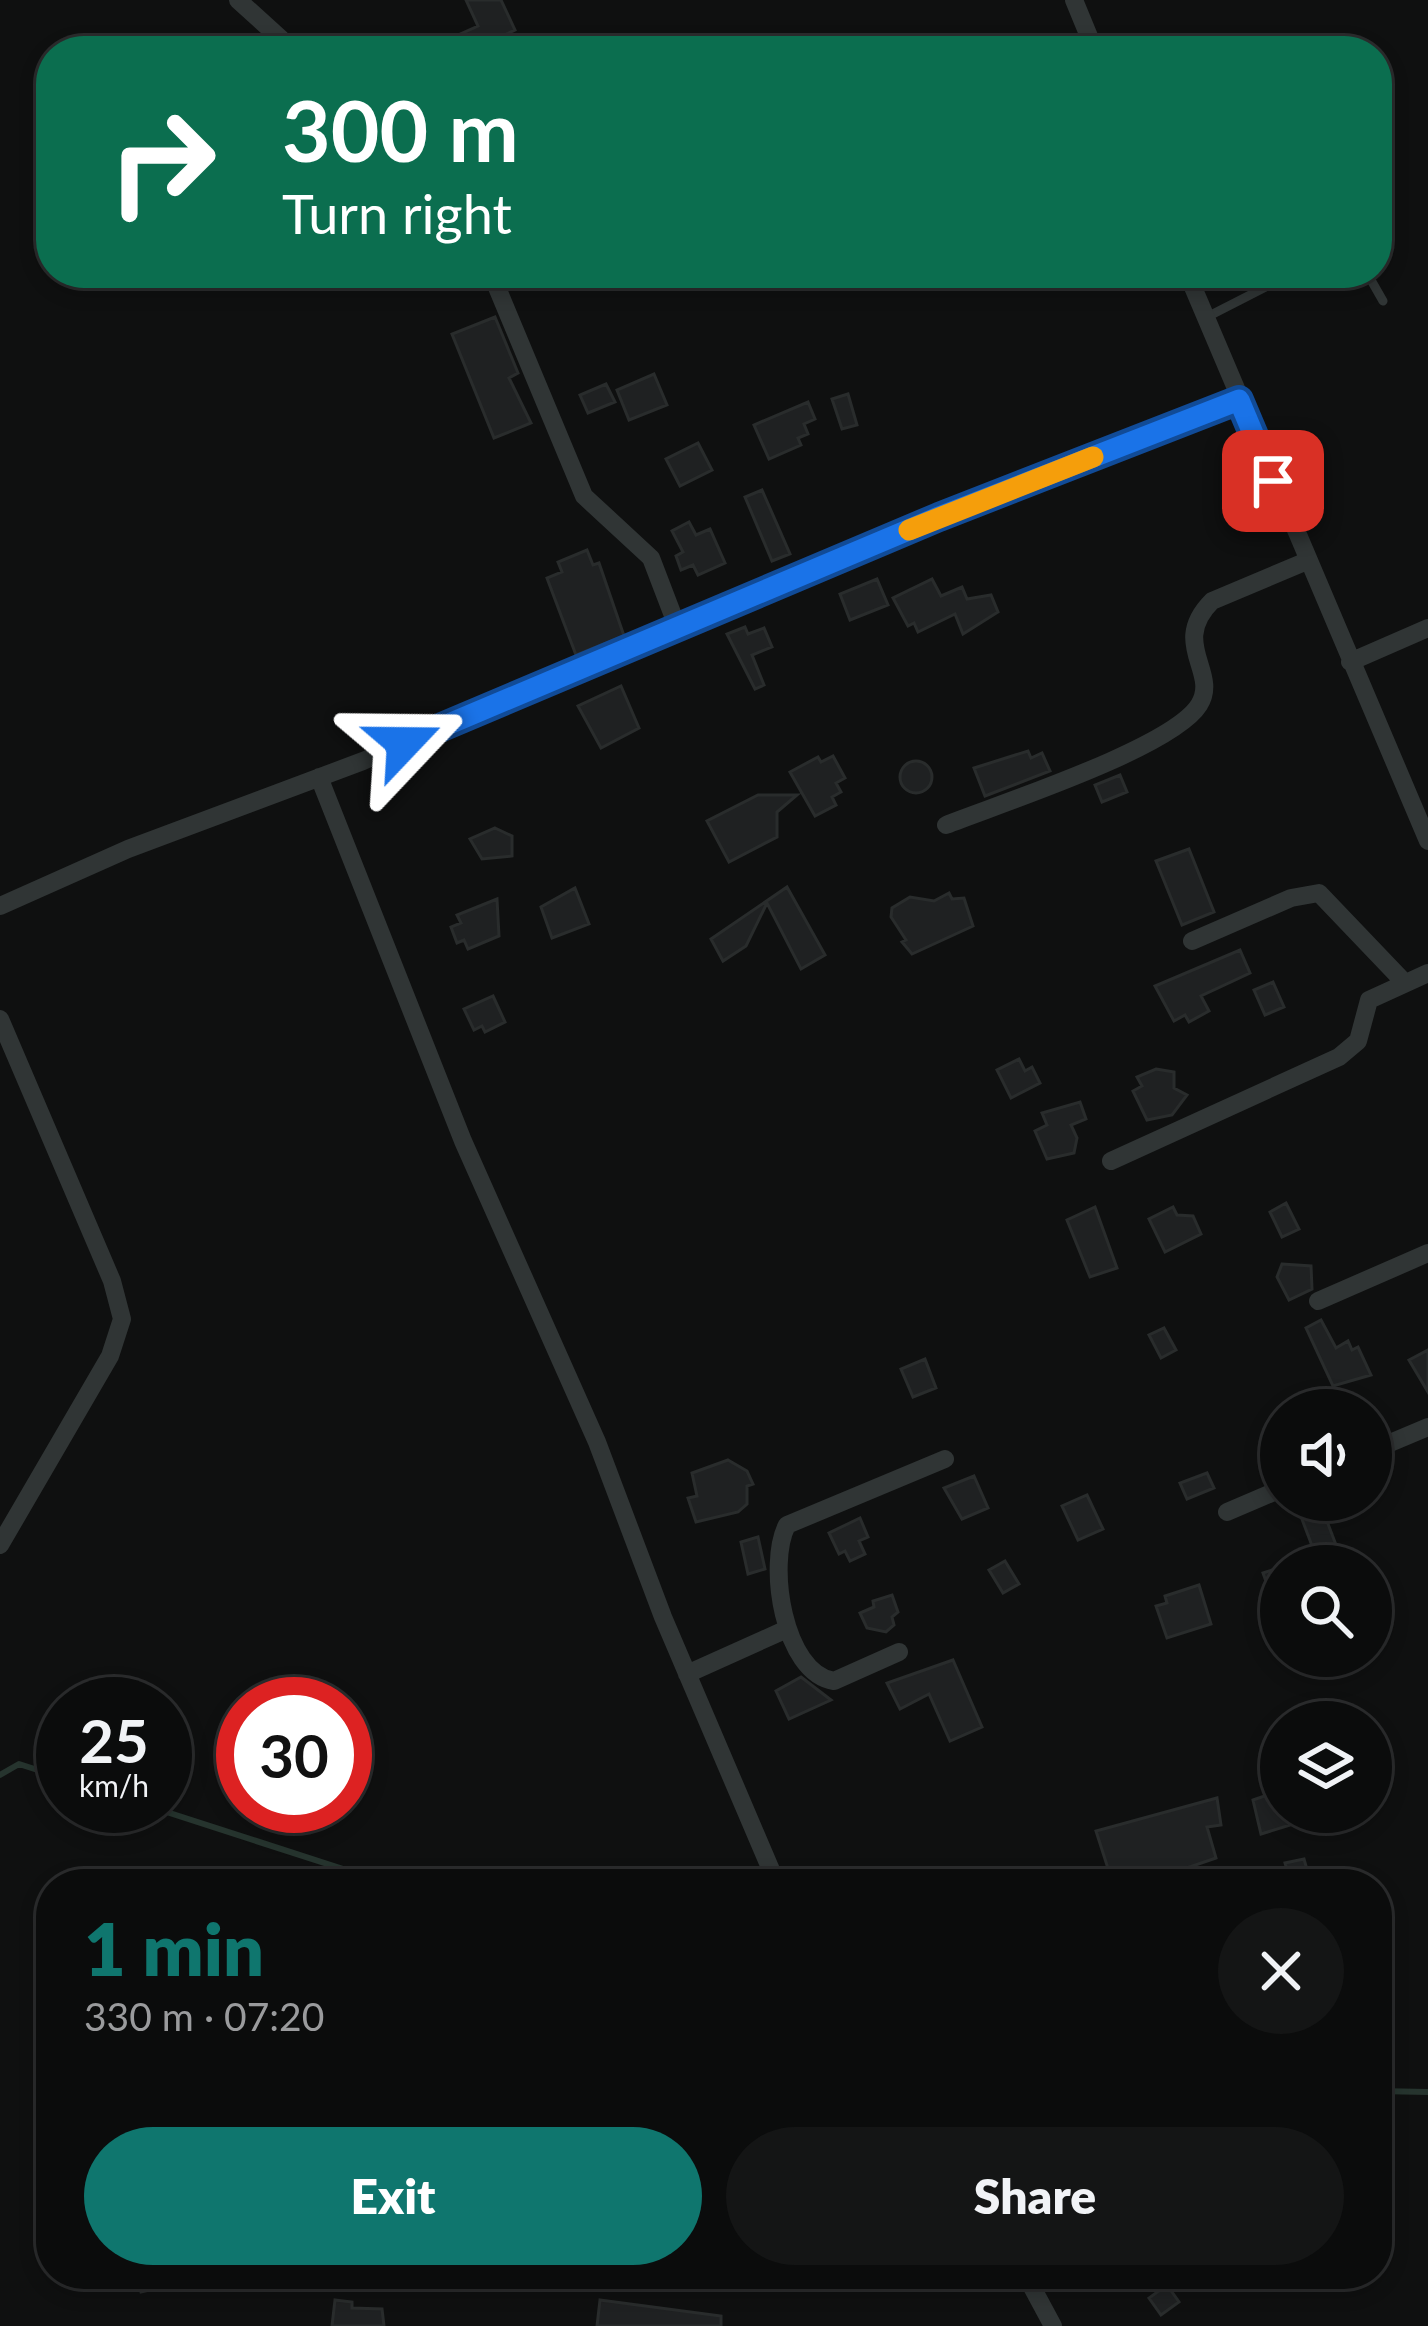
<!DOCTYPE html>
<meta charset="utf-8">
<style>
:root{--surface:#0b0c0c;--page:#141515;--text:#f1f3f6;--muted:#9a9b9d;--line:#2b2c2d;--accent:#0f766e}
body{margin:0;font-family:Lato,sans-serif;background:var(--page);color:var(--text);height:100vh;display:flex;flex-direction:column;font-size:45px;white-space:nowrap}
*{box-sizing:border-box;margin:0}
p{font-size:39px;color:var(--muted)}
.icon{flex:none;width:66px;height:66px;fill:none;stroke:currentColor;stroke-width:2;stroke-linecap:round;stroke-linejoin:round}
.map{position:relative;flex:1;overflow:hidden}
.side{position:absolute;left:36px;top:1869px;width:1356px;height:420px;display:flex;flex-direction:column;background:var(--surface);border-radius:48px;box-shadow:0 6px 18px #0003,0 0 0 3px var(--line)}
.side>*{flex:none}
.guide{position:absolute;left:36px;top:36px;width:1356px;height:252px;border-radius:48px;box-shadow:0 6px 18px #0003,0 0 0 3px var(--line);background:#0b6e4f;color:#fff;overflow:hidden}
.fabs{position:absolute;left:1260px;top:1389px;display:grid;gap:24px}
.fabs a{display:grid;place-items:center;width:132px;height:132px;border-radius:50%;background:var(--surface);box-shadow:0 6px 18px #0003,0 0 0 3px var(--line);font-size:60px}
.speed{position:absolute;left:36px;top:1677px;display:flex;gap:24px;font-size:60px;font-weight:700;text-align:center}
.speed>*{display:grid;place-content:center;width:156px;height:156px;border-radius:50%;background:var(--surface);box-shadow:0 6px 18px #0003,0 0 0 3px var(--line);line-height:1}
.speed small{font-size:30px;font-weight:400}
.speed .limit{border:18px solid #d22;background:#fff;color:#111}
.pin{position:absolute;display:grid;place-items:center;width:102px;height:102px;color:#fff;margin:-51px;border-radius:24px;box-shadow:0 6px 18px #0006}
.me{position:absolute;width:132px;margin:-66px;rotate:67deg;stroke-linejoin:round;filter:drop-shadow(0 0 9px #0008)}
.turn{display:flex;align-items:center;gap:42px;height:252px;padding:0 48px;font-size:54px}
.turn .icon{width:156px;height:156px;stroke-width:2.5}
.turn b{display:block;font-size:84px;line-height:102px}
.round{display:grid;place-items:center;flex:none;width:126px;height:126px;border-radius:63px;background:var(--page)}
.headline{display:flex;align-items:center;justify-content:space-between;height:204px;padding:0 48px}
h1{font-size:72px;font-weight:800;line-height:90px;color:var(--accent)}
.action{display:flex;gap:24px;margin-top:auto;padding:24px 48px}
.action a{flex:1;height:138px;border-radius:72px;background:var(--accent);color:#fff;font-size:48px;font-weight:800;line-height:138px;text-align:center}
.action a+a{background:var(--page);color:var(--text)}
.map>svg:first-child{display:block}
</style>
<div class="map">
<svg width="1428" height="2326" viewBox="0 0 1428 2326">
<rect width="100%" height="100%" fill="#0f1010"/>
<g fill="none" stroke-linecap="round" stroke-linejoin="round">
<path stroke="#26342e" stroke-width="6" d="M0,1775L19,1764L63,1778
M148,1806L374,1879L375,1884
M1377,2091L1428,2092"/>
</g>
<path fill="#1f2122" stroke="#292c2c" stroke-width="3" d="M466,0H501L515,30L470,51H452L447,40L478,26Z
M495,317L518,373L509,378L531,423L494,438L452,334Z
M654,374L667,405L629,420L617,390Z
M606,384L615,402L588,413L580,395Z
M848,394L857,425L842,429L832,399Z
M808,402L815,419L804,424L808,434L798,438L801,445L769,459L754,425Z
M698,443L712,470L680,486L666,459Z
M762,490L790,554L772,561L745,497Z
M689,522L696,535L710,529L725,563L698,575L693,565L681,570L676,556L683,552L672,531Z
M587,550L593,565L599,563L624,636L576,655L547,578L562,572L558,562Z
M877,579L888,605L850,620L840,594Z
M932,579L941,596L962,587L967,599L991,595L998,612L963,634L955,614L918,632L914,623L908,626L893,598Z
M745,627L748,634L764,628L772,647L752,655L764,685L755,689L727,634Z
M621,686L639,728L601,748L578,706Z
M1028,751L1031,758L1042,753L1050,771L985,796L974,768Z
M833,756L845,778L836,783L841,792L832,797L836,805L815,816L790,772L818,757L821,762Z
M900 777a16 16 0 1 1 32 0a16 16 0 1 1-32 0Z
M1120,775L1127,792L1102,802L1095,785Z
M758,795H797L777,812V837L729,862L707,821Z
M495,828L512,836V856L482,859L470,839Z
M1189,849L1214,912L1182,925L1156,861Z
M787,887L825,955L801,969L767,903L746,946L723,961L711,939Z
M575,888L589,924L552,938L541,907Z
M949,893L952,899L964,898L973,926L912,954L902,942L906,940L891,917L892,908L910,897L934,901Z
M497,899L499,936L468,949L464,940L457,943L451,927L461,923L457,915Z
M1240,950L1250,973L1201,996L1209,1011L1189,1022L1185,1015L1174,1021L1155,986Z
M1273,982L1284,1007L1265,1015L1254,990Z
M493,996L505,1022L485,1032L482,1026L474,1030L464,1009Z
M1019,1059L1025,1071L1032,1067L1040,1083L1011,1098L997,1070Z
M1156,1069L1174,1072V1088L1187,1095L1172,1115L1147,1120L1133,1091L1142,1086L1137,1077Z
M1080,1102L1086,1119L1071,1125L1077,1138L1074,1153L1047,1159L1035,1131L1047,1125L1042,1113Z
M1286,1203L1299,1229L1282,1237L1270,1212Z
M1095,1207L1117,1268L1090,1277L1067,1220Z
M1173,1207L1177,1215L1193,1216L1201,1234L1165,1252L1149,1219Z
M1282,1264L1311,1266L1312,1289L1289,1300L1277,1277Z
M1321,1320L1336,1348L1348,1341L1352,1350L1358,1347L1371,1375L1333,1386L1306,1328Z
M1164,1328L1176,1350L1161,1358L1149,1335Z
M1428,1350V1392L1409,1360Z
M925,1359L936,1388L913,1397L901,1369Z
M728,1460L747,1471L753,1484L747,1486V1504L738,1512L696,1522L688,1498L697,1496L692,1473Z
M1207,1473L1214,1488L1187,1499L1180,1483Z
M974,1476L988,1508L962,1519L944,1488Z
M1087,1495L1103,1529L1078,1540L1062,1506Z
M1314,1500H1331L1335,1513L1325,1516L1344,1566H1311L1306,1554L1314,1551L1297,1506Z
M860,1518L868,1537L859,1541L865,1554L850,1561L845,1551L839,1554L829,1533Z
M758,1537L765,1569L748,1574L741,1542Z
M1005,1561L1019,1584L1003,1593L989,1570Z
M1281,1567V1618H1279L1263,1573Z
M1199,1585L1211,1624L1167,1638L1156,1606L1167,1603L1165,1596Z
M892,1595L898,1612L892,1617L894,1625L886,1632L867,1628L860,1613L874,1607L873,1601Z
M953,1660L982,1727L950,1741L929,1694L900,1709L887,1683Z
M801,1677L831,1700L789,1719L776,1691Z
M1276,1792L1290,1825L1261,1834L1253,1800Z
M1217,1798L1221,1825L1207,1827L1216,1858L1140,1884H1113L1096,1831Z
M1304,1859L1311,1884H1291L1285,1863Z
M137,2274H190V2281L141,2292Z
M1167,2285L1179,2302L1161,2315L1149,2298Z
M335,2300L352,2302V2308L382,2309L384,2326H332Z
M600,2300L721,2316V2326H597Z"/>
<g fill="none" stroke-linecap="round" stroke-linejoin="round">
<path stroke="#303535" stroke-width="9" d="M1367,273L1383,301
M1205,318L1293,273"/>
<path stroke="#303535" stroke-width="18" d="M238,0L281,39
M1074,0L1095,51
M491,273L584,496L651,558L677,626
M1187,273L1428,841
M1350,662L1428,628
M319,777L463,1141L597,1442L663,1617L777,1884
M946,825C999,804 1172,748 1199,705C1220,672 1169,644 1212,601L1307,561
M0,906L128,849L363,761L939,517L1239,400
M1192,941L1291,898L1319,893L1405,983
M0,1019L112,1281L122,1319L110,1356L0,1545
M1111,1161L1339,1057L1358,1041L1369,1000L1428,973
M1318,1301L1428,1253
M1371,1451L1428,1427
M1227,1512L1281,1489
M899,1652L834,1681C783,1673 767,1563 787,1525L945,1459
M687,1674L787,1629
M1025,2274L1053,2326"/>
</g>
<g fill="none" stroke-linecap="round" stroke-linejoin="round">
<defs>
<path id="route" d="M404,743L939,517L1239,400L1273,481"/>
</defs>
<use href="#route" stroke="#114b97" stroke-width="30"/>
<use href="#route" stroke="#1a73e8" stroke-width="21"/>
<path stroke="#f59e0b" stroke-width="21" d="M909,530L1093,457"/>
</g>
</svg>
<div class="fabs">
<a><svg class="icon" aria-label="sound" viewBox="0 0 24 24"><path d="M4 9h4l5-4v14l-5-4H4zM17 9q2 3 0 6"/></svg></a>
<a><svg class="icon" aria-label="search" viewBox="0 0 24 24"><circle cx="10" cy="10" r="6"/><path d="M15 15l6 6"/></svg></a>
<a><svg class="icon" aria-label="layers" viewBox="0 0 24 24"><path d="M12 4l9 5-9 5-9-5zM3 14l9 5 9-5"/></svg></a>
</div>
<div class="speed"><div>25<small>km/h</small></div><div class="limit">30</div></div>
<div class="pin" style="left:1273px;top:481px;background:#d93025"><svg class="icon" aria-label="arrive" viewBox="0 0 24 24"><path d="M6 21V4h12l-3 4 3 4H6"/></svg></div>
<svg class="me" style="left:404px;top:743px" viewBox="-20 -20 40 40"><path d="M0-17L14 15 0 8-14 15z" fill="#1a73e8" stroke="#fff" stroke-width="4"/></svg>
<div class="guide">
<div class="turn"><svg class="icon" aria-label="right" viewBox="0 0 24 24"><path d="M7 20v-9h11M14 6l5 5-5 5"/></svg><div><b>300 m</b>Turn right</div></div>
</div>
<section class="side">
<div class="headline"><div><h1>1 min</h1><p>330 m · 07:20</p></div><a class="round"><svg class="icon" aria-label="close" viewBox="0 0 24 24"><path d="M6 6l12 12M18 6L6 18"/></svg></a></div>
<div class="action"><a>Exit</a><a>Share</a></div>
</section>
</div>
